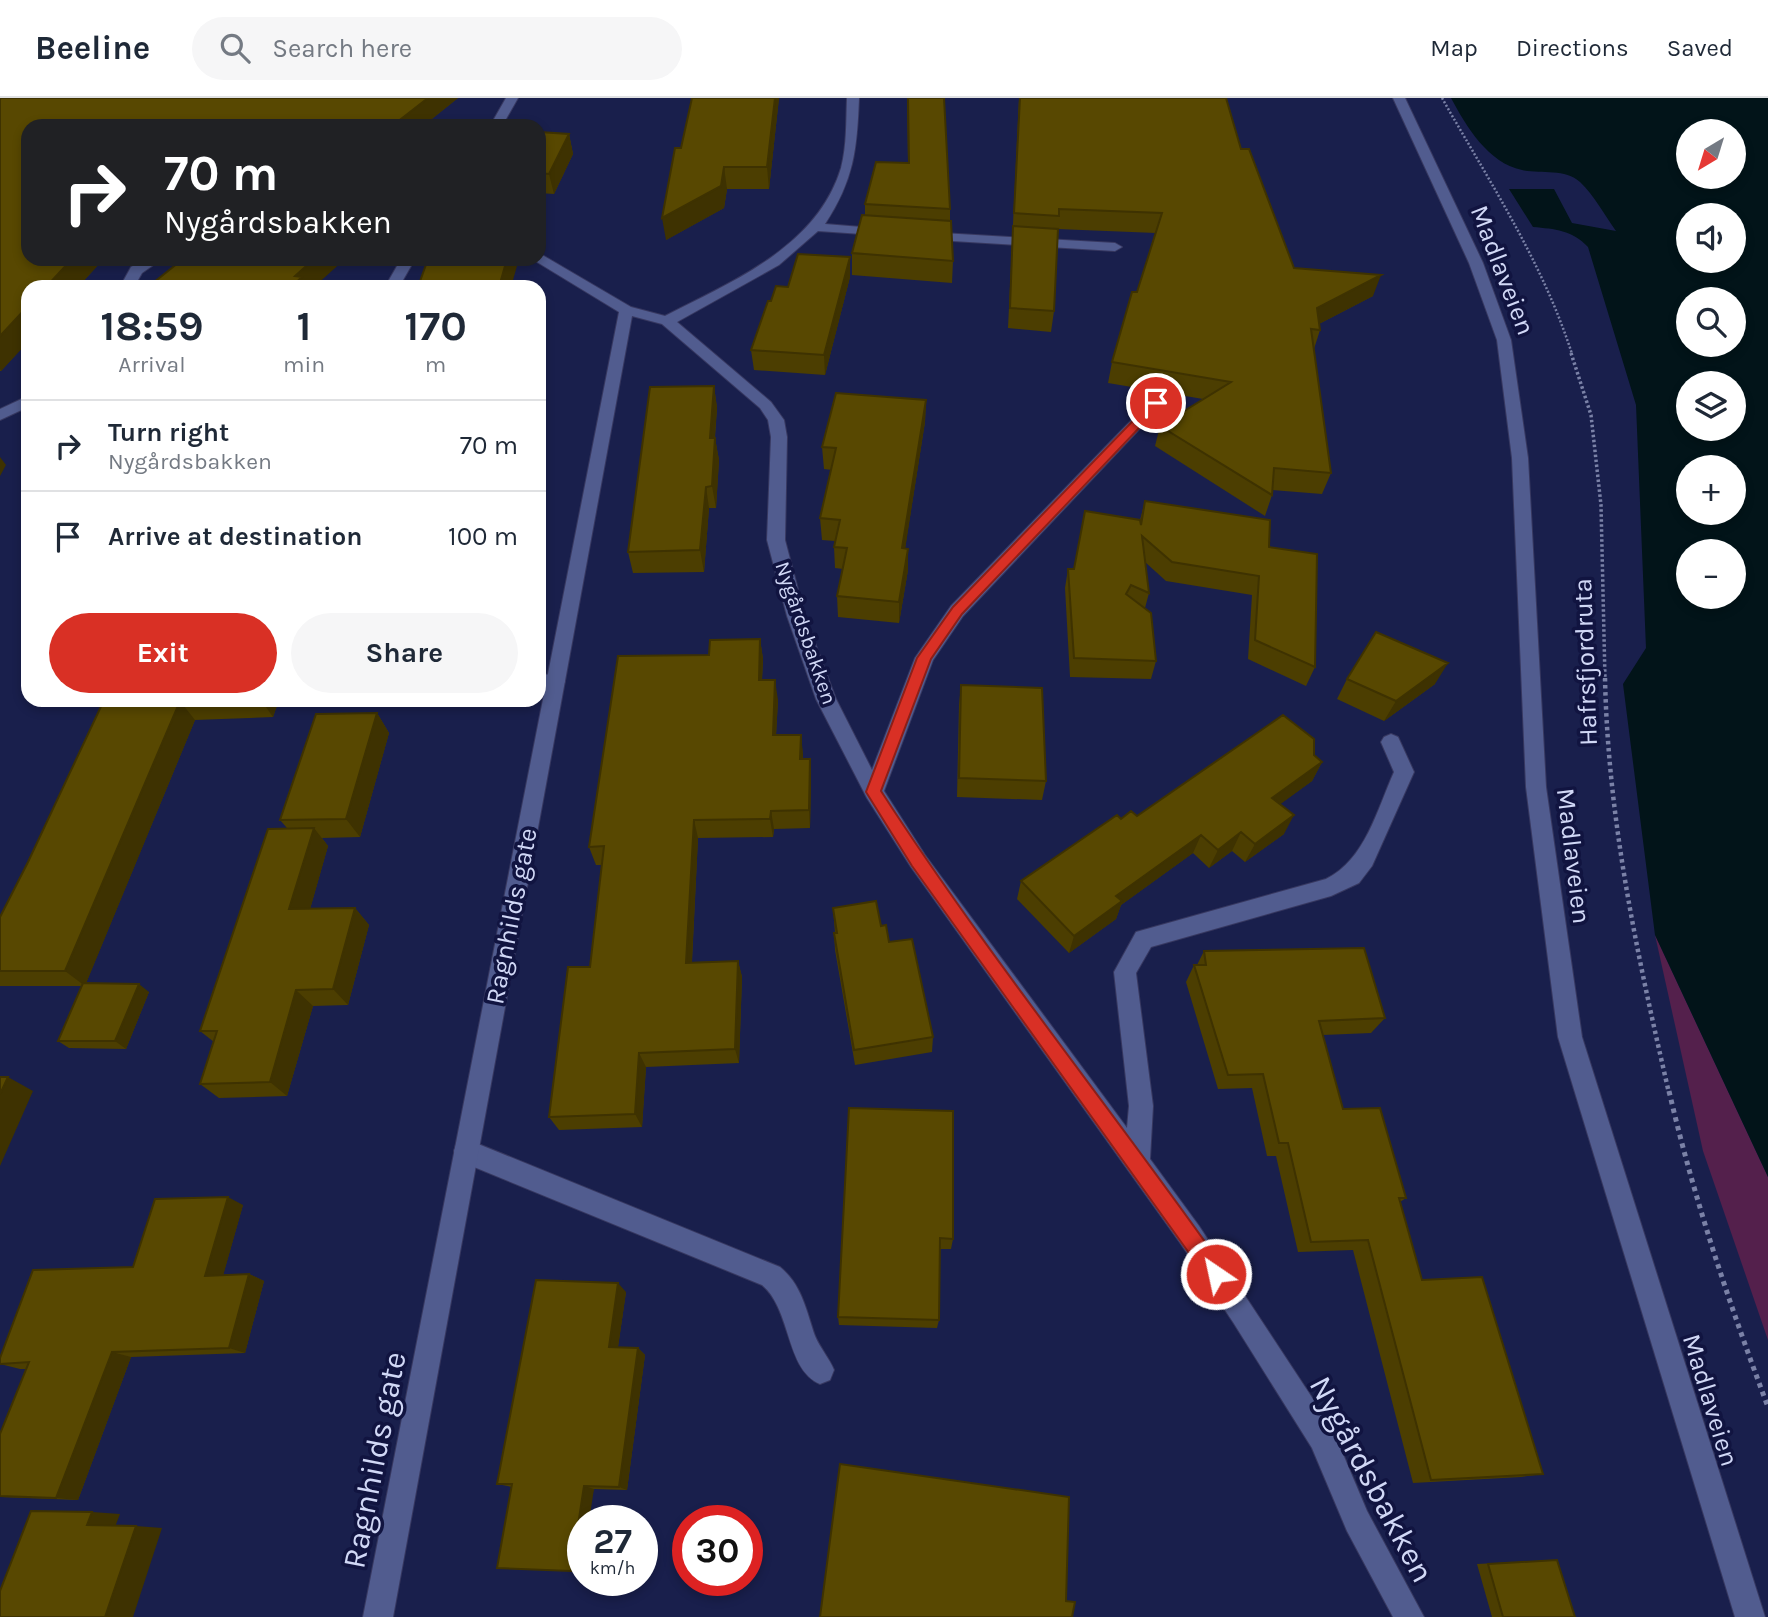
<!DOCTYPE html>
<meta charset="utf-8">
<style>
:root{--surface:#fff;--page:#f6f6f7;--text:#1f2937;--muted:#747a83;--line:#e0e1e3;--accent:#d93025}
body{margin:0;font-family:Karla,sans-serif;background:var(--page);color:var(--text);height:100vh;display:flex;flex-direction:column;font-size:26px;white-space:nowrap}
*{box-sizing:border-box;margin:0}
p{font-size:23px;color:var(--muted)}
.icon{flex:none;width:38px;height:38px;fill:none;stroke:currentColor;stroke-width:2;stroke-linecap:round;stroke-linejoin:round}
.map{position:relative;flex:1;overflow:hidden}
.sheet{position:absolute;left:21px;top:182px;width:525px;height:427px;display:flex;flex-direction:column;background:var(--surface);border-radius:21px;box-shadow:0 4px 10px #0003}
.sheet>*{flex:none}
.guide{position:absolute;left:21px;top:21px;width:525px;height:147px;border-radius:21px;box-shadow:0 4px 10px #0003;background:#202124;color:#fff;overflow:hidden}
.needle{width:46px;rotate:218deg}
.tools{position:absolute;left:1676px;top:21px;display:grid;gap:14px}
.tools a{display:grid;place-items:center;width:70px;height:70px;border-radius:50%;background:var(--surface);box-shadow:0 4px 10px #0003;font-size:35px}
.speed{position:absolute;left:567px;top:1407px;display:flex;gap:14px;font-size:35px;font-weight:700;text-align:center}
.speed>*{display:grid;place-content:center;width:91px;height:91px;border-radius:50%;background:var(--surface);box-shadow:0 4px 10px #0003;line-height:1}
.speed small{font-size:18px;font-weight:400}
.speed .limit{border:10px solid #d22;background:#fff;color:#111}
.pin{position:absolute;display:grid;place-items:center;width:60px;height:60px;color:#fff;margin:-30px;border:4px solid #fff;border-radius:50%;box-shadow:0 2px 7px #0007}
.me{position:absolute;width:77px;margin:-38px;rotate:326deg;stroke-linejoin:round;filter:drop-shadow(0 0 5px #0008)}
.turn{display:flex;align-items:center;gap:24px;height:147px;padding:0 28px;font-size:32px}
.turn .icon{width:91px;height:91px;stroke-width:2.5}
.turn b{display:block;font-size:49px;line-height:60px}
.eta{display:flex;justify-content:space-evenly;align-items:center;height:119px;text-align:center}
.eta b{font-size:42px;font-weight:700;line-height:49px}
.button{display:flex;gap:14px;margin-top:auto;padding:14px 28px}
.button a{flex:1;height:80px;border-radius:42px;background:var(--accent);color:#fff;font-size:28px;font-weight:700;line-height:80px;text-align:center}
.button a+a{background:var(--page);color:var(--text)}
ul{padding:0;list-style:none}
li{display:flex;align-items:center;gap:21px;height:91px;padding:0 28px;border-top:2px solid var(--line)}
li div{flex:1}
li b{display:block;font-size:26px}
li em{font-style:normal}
header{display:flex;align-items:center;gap:42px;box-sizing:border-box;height:98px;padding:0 35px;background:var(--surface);border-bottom:2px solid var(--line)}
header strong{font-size:33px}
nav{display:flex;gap:38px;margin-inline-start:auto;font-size:24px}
.search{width:490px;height:63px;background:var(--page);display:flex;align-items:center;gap:18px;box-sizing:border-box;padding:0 24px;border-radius:38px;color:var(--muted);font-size:26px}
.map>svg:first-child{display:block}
</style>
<header>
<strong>Beeline</strong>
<div class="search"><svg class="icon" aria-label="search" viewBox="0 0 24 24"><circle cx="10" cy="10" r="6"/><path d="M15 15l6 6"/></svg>Search here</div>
<nav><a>Map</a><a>Directions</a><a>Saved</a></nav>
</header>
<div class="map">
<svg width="1768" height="1519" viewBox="0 0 1768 1519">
<rect width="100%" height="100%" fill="#191f4c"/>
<path fill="#54204c" d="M1655,837L1768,1079V1242L1703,1053Z"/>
<path fill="#021419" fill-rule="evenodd" d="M1451,0H1768V1079L1655,837L1623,586L1646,550L1636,307L1588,149C1572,132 1555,131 1533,129L1509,91H1554L1572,125L1616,133C1605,118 1594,97 1580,84C1565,70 1540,76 1522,72C1488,65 1466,28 1451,0ZM1689,33H1734V79H1689ZM1734,117V163H1689V117ZM1734,201V247H1689V201ZM1689,285H1734V331H1689ZM1734,369V415H1689V369ZM1734,453V499H1689V453Z"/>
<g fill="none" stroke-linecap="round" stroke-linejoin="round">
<defs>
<path id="lane" d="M556,576L563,578L565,583L563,588L539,591V577Z
M466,1041L780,1169C802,1187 806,1212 815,1238C820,1250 829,1260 834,1272L830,1282L820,1286C785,1271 792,1212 762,1187L457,1062L454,1053L457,1044Z"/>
<path id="street" d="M506,0H518L502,28H490Z
M847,0H859C857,51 854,82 825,126L886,131L893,135L891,138L818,133L779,167L677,224L771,304L784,322L787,339L785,442L805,518L836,601L872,672L915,560L951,508L1151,302H1161L1164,305L963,518L933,562L884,693L925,757L1127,1030L1129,1008L1114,874L1136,834L1326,781C1365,762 1377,712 1394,674L1381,644L1384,639L1391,636L1398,639L1414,674L1372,768L1359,785L1331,798L1151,849L1136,875L1153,1008L1150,1061L1199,1128L1332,1330L1367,1413L1424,1519H1393L1347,1433L1312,1350L1233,1224L1181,1146L911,769L867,700L816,601L787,518L767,442L771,339L768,322L760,310L662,226L632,218L393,1519H363L619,214L532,161H539V157L544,158L631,209L665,218C733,183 817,149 841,70C847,47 846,23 847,0Z
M925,134L1115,145L1122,149L1115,153L920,141V135Z
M145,161H162L142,175L134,189H120L131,169Z
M401,161H415L399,189H385Z
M28,298V309L0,322V311Z"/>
<path id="secondary" d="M1393,0H1405L1483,165L1511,242L1528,360L1546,689L1582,939L1765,1519H1735L1558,939L1526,689L1512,360L1497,242L1469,165Z"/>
</defs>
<use href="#lane" stroke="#373860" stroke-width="2"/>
<use href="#street" stroke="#373860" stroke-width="2"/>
<use href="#secondary" stroke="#373860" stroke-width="2"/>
<path stroke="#7b82a7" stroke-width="2.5" stroke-dasharray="2 2" stroke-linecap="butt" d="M1442,0C1489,83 1543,165 1572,256"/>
<path stroke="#7b82a7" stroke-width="3.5" stroke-dasharray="2.5 2.5" stroke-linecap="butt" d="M1571,255L1591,317L1601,407L1605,581"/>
<path stroke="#7b82a7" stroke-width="4.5" stroke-dasharray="3.5 3.5" stroke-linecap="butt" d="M1605,580C1608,722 1637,856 1669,995"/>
<path stroke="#7b82a7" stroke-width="5" stroke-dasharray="4.5 4.5" stroke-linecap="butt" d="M1669,993C1694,1101 1729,1205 1768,1309"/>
<use href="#lane" fill="#515c8f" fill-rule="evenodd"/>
<use href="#street" fill="#515c8f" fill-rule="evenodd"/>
<use href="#secondary" fill="#515c8f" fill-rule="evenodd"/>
</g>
<path fill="#4c3e01" d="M1,0H458L423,28H28V161H109L105,165H100L1,273H0V1Z
M692,0H779L769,91H727L724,110L666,142L681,50Z
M907,0L950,111V123L953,163L952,185L852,177V155L865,117V106L908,65Z
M1019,0H1226L1241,51L1294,170L1373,198L1319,226L1320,232L1314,251L1331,375L1322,396L1272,392V397L1265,418L1155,348L1160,328L1203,301L1108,285L1112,264L1137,194L1156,135L1057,131L1054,213L1051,234L1008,230Z
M539,34L569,36L573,56L554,96L539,95Z
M850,159V179L825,277L754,272L751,252L771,203L788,189Z
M714,288L717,310L715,340L719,362L716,410H709L704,474L633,475L628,454Z
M926,302L925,324L905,450L908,451V472L899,525L838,519L837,498L843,471L835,470L834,449L835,443L822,442L820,420L832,372L824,371L822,349Z
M1145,403L1269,449L1315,569L1306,588L1248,561L1252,497L1166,483L1145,464L1149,495L1145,510L1156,563L1151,581L1070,579L1065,490L1068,471H1074L1140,422Z
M760,541L763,561L762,582L778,602L776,637H801L803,661H810L811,680L810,730L774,731L773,739L698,740L692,864L738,863L742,879L739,965L646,969L642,1029L559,1032L549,1019L590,869L602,767H596L589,749L709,557Z
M1347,581L1435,586L1384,623L1337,601Z
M961,587L1046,683L1042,702L957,699L959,607Z
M104,602H279L273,619L195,622L86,885L149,894L126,951L69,950L58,943L82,888H0V819L28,764Z
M377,615L389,635L360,739L322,740L328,748L310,811L355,810L369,827L348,907L313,908L287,998L219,1000L200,986L214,944L200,933L287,730L280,722Z
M1314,657L1322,664L1312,683L1280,706L1284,736L1245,764L1232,753L1209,770L1193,755L1121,807L1116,821L1069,855L1017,801L1021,783L1121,721L1137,718Z
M833,810L881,828L933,939L932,954L855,967L835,852L834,835H835Z
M1204,853L1385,920L1371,935L1323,937L1343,1011L1406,1100L1400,1104L1422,1182L1543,1376L1521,1379L1413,1385L1353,1152L1298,1154L1276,1058H1267L1252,990L1218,991L1186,884L1194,867H1197Z
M849,1010L953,1141L951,1151H939V1222L937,1230L839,1227L838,1219Z
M243,1107L223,1177L249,1176L264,1183L245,1255L131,1259L78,1402L0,1399V1336L27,1271H20L0,1266V1260L133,1169Z
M626,1194L618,1249L638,1250L645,1257L627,1392L594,1391L583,1423V1464L581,1473L512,1389L497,1386Z
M1557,1462L1575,1519H1492L1477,1466Z"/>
<path fill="#3e3201" d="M428,0H458L423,28H392Z
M775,0H779L769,91L767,69Z
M569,36L573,56L554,96L549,76Z
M724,69L727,91L724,110L666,142L662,120Z
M850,159V179L825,277L824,257Z
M72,161H98L100,165L78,189H46Z
M314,161H345L314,189H291L295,178Z
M507,161H519L511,189H499Z
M1381,177L1373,198L1309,231L1317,210Z
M28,208V244L1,273L0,271V238Z
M714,288L717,310L713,362L710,340Z
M926,302L925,324L902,471V450Z
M715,340L719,362L716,410L712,388Z
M0,359L6,367L0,378Z
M706,389L709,410L704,474L700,452Z
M908,451V472L899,525V504Z
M760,541L763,561L761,602L759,582Z
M1448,565L1435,586L1384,623L1396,603Z
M775,582L778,602L775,656L773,637Z
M261,602H279L273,619Z
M180,603L195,622L85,888L65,873Z
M377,615L389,635L360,739L346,721Z
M801,637L803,656L802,680L800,661Z
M810,661L811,680L810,730L809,712Z
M1322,664L1312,683L1263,719L1272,700Z
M771,713L774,731L773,739L770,721Z
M1294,717L1284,736L1245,764L1255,746Z
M694,722L698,740L691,880L686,865Z
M314,730L328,748L305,829L289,811Z
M1241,734L1232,753L1209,770L1218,752Z
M1201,737L1193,755L1121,807L1116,821L1069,855L1074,838L1116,798Z
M355,810L369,827L348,907L333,891Z
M738,863L742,879L739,965L735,951Z
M139,886L149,894L126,951L115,943Z
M296,892L313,908L287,998L270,984Z
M639,955L646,969L642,1029L635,1016Z
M8,979L33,993L0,1068V996Z
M228,1099L243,1107L221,1185L205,1178Z
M249,1176L264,1183L245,1255L229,1250Z
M618,1185L626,1194L617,1256L609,1249Z
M638,1250L645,1257L627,1392L619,1389Z
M112,1254L131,1259L78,1402L56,1400Z
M584,1388L594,1391L589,1423H583V1464L581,1473H571Z
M92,1414L120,1416L115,1429L87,1427Z
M136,1428L162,1430L133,1519H105Z"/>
<path fill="#584801" stroke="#3e3201" stroke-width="2" d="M1,0H428L392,28H28V161H72L46,189H28V208L0,238V1Z
M692,0H775L767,69H724L721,88L662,120L675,50H681Z
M908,0H944L950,111L865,106L876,64L909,65Z
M1020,0H1226L1241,51H1249L1294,170L1381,177L1317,210L1320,232L1311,231L1331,375L1274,370L1272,397L1160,328L1231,284L1112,264L1132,194H1137L1162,115L1059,111V118L1014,115Z
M539,34L569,36L549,76L539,75Z
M862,117L951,123L953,163L852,155Z
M1013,128L1058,131L1054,213L1010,210Z
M798,156L850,159L824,257L751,252L768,203H771L776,188L788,189Z
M183,161H314L295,178L302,179L291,189H148Z
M428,161H507L499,189H418Z
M714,288L710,340H715L712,388L706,389L700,452L628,454L650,289Z
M836,295L926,302L902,450L908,451L899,504L837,498L847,450L834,449L840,422L820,420L836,350L822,349Z
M1145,403L1270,422L1269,449L1317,456L1315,569L1255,542L1259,478L1172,464L1142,438L1149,495L1131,487L1126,496L1151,515L1156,563L1074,560L1068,471H1074L1085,413L1140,422L1141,427Z
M1376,534L1448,565L1396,603L1347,581Z
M760,541L759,582H775L773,637H801L800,661H810L809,712L771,713L770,721L694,722L686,865L738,863L735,951L639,955L635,1016L549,1019L568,869H590L604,748L589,749L618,558L709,557L710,542Z
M961,587L1042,590L1046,683L959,680Z
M104,602H206L180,603L65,873H0V819L28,764Z
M377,615L346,721L280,722L316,616Z
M1283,617L1314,641V657L1322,664L1272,700L1294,717L1255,746L1241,734L1218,752L1201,737L1116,798L1122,803L1074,838L1021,783L1117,717L1121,721L1131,713L1137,718Z
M314,730L289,811L355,810L333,891L296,892L270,984L200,986L217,933H200L268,731Z
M876,803L881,828L886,827L889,844L912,841L933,939L854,952L834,835H837L833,810Z
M1364,850L1385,920L1319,923L1343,1011L1380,1010L1406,1100H1399L1422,1182L1482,1179L1543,1376L1431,1382L1368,1142L1311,1144L1288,1045H1279L1263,976L1228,977L1194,867H1206L1204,853Z
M83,885L139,886L115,943H58Z
M0,979H8L0,996Z
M849,1010L953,1013V1141L940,1140L939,1222L838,1219Z
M228,1099L205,1178L249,1176L229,1250L112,1254L56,1400L0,1398V1336L29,1264L0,1266V1260L33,1172L133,1169L155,1101Z
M536,1182L618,1185L609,1249L638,1250L619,1389L584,1388L571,1473L497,1470L512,1386H497Z
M840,1366L1069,1399L1066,1503L1075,1504L1072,1519H820Z
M31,1413L92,1414L87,1427L136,1428L105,1519H0V1493Z
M1557,1462L1575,1519H1503L1488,1466Z"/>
<path fill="#d93025" stroke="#8d1f18" stroke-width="2" d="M1156,302L1160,303V308L962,516L931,561L881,693C987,857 1111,1010 1223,1169L1226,1176L1223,1183L1216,1186L1209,1183L912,768L866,694L917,560L953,509L1152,303Z"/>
<g text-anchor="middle" stroke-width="7" stroke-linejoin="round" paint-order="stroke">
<g font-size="21" fill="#d1d8f6" stroke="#111440">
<text transform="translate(806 535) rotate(71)" y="7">Nygårdsbakken</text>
</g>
<g font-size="26" fill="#d1d8f6" stroke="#111440">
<text transform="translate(1503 172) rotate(69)" y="9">Madlaveien</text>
<text transform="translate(1585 564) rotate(-92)" y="9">Hafrsfjordruta</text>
<text transform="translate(1574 758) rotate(83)" y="9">Madlaveien</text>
<text transform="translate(511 818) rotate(-79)" y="9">Ragnhilds gate</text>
<text transform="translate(1711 1302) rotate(73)" y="9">Madlaveien</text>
</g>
<g font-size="32" fill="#d1d8f6" stroke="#111440">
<text transform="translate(374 1362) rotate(-79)" y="11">Ragnhilds gate</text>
<text transform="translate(1372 1381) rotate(62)" y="11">Nygårdsbakken</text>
</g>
</g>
</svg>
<div class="tools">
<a><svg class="needle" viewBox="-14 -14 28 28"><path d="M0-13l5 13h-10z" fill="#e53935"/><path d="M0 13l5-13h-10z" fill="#747a83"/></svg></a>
<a><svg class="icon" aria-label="sound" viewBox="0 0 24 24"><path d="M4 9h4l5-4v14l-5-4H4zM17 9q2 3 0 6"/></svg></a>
<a><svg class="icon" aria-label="search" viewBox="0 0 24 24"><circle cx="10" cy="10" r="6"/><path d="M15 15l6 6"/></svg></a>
<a><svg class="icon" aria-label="layers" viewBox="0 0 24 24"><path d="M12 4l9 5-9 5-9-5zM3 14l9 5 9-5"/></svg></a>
<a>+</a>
<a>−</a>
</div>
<div class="speed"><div>27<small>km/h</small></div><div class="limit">30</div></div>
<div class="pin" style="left:1156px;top:305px;background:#d93025"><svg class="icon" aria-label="arrive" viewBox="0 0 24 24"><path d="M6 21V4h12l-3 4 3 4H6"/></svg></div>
<svg class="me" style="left:1216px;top:1176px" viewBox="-20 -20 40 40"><circle r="17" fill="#d93025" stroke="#fff" stroke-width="3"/><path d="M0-11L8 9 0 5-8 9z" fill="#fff"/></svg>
<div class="guide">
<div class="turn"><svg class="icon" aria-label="right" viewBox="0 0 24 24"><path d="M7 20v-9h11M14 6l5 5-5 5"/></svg><div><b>70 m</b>Nygårdsbakken</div></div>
</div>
<section class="sheet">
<div class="eta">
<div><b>18:59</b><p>Arrival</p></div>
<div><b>1</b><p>min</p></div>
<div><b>170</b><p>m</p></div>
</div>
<ul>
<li><svg class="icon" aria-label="right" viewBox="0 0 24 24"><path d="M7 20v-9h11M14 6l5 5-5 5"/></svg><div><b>Turn right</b><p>Nygårdsbakken</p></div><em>70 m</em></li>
<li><svg class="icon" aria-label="arrive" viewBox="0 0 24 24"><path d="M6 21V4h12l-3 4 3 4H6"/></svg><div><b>Arrive at destination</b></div><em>100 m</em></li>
</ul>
<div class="button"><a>Exit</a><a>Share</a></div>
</section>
</div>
